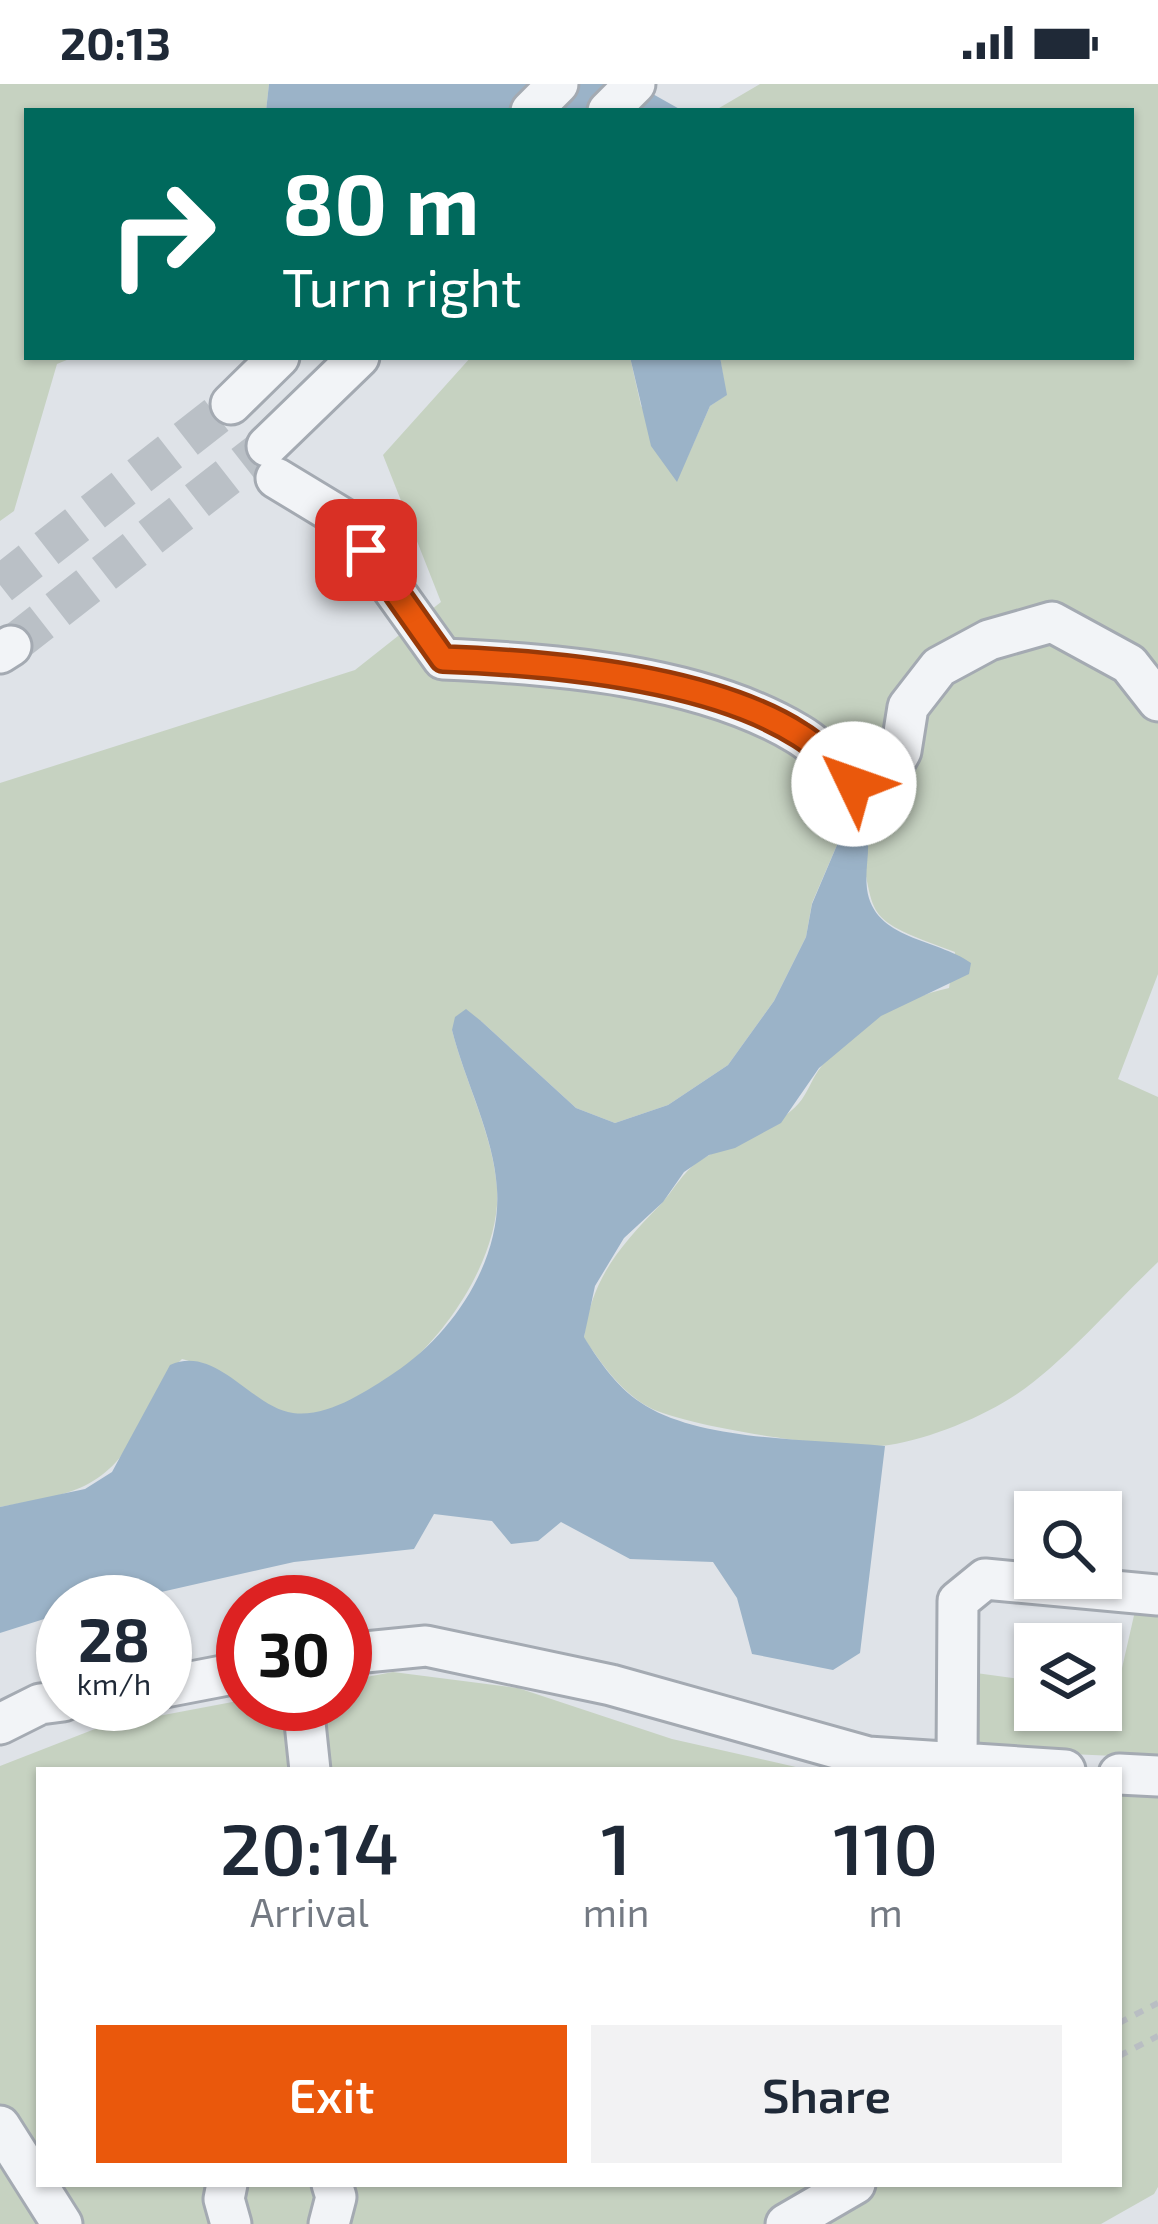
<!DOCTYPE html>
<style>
:root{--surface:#fff;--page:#f2f2f3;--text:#1f2937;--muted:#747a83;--accent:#ea580c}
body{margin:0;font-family:"Exo 2",sans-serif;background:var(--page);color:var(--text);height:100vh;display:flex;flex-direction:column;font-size:45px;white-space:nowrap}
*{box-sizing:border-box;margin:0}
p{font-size:39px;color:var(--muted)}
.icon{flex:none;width:66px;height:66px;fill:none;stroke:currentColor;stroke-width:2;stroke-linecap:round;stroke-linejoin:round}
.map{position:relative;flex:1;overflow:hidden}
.panel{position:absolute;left:36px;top:1683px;width:1086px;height:420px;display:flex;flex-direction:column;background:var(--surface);border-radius:0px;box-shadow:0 3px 9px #0004}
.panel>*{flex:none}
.top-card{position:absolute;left:24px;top:24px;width:1110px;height:252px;border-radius:0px;box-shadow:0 3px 9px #0004;background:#00695c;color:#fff;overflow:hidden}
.buttons{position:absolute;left:1014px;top:1407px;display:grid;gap:24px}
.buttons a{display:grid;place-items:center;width:108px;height:108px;border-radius:0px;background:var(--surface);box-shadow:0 3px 9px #0004;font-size:60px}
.speed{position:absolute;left:36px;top:1491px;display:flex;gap:24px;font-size:60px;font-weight:700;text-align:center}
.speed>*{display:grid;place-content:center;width:156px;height:156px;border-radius:50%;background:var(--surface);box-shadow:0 3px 9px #0004;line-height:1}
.speed small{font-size:30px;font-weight:400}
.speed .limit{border:18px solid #d22;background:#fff;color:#111}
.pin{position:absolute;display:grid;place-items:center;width:102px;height:102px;color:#fff;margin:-51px;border-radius:24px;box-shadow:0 6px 18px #0006}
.me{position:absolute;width:132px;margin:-66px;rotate:312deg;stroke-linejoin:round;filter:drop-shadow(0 0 9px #0008)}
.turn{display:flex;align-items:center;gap:42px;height:252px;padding:0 60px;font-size:54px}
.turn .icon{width:156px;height:156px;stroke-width:2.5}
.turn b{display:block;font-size:84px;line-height:102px}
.eta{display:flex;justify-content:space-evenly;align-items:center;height:204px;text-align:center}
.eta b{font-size:72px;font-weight:600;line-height:84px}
.button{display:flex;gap:24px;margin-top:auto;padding:24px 60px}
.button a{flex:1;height:138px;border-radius:0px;background:var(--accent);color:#fff;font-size:48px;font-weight:600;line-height:138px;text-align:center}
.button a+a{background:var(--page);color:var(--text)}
.status{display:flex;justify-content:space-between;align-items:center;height:84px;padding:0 60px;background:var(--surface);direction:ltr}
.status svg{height:33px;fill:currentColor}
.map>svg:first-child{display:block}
</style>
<div class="status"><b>20:13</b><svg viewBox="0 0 49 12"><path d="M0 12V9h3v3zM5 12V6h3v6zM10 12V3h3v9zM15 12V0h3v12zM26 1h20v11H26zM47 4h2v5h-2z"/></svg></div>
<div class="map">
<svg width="1158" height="2140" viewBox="0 0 1158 2140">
<rect width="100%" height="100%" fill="#dfe3e8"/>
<path fill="#c6d2c1" d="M0,0H269L266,27H27V273H74L57,280L14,427L0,437Z
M760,0H1158V890L1118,995L1158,1013V1178C1116,1218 1062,1280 1017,1310C983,1333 929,1355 889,1361C848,1367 679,1343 645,1321C619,1305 601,1279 584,1254C591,1195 620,1162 660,1121C676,1104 683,1086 704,1074C732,1057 774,1047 799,1019C807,1010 811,997 818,987C846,946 901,914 949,904L955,868C850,830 882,835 853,738L840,754L812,819L806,853L774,917L728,981L668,1021L615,1039L576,1024L481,937L452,946C465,998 493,1050 497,1104C504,1195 392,1335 296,1330C264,1328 223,1284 182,1275C160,1295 155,1311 142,1337C109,1407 71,1410 0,1423V699L355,586L441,518L383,371L471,273H630L641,322L687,374L710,322L726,311L720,273H1131V27H714Z
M1135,1527L1158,1531V1674L983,1666L975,1656L976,1589L1035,1597V1626H1101V1605L1117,1606Z
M393,1588L518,1604L672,1655L809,1686H39V2100H1119V1705L1158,1709V2103L1154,2110L1101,2140H0V1682L100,1643L243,1616L345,1620V1597Z"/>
<path fill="#9bb3c8" d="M269,0H635L683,27H266Z
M630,273H720L727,311L710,322L677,398L651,362Z
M852,738H864C873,762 864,780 867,805C874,856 936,854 971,879L969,890L881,932L819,984L781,1039L735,1064L709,1071L684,1088L663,1118L624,1154L595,1202L584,1253C600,1279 619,1306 646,1322C706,1358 816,1355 885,1362L860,1569L833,1586L752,1570L737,1514L713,1478L630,1475L561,1438L538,1457L511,1460L492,1437L434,1430L414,1465L294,1478L117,1518H63V1529L0,1549V1423L85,1405L112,1388L170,1281C216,1260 251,1323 293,1329C327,1334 367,1307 394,1289C452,1251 502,1177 497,1105C494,1051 465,998 452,946L455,933L466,925L481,937L576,1024L615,1039L668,1021L728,981L774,917L806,853L812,820L840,754Z"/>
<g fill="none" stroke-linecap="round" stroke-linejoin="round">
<path stroke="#bac0c6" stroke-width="39" stroke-dasharray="39 20" stroke-linecap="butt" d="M0,501L231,320
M11,562L267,362"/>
<defs>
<path id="minor" d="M531,27L558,0
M608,27L635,0
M231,320L279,273
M267,362L359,273
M276,394L342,434L443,575C555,580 700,591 798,650C819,662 837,684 854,700L883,699L901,667L908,623L939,583L989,556L1052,538L1129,580L1158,617
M0,569L11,562
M345,1570L426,1562L611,1601L868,1673L1065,1686
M165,1603L243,1588
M303,1620L310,1686
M0,1640L40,1620L63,1617
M957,1678L958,1517L985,1495L1158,1511
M1119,1690L1158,1692
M0,2042L62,2140
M227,2100L224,2115L231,2140
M329,2140L336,2113L332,2100
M786,2140L855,2100"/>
</defs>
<use href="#minor" stroke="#a4aab2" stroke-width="45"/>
<path stroke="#b9bec3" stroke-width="6" stroke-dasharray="9 9" stroke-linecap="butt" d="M1119,1939L1158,1919
M1119,1972L1158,1952"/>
<use href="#minor" stroke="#f2f4f7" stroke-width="39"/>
</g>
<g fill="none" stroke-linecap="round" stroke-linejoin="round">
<defs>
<path id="route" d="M366,466L443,575C548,579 710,593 800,651C820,663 837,684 854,700"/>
</defs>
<use href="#route" stroke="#983908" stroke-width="30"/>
<use href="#route" stroke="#ea580c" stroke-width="21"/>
</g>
</svg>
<div class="buttons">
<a><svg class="icon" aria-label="search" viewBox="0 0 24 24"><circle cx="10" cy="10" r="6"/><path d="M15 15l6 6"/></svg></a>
<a><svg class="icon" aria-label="layers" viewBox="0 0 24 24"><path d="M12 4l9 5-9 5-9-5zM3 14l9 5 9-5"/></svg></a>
</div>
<div class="speed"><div>28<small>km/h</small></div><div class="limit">30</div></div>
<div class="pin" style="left:366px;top:466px;background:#d93025"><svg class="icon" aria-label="arrive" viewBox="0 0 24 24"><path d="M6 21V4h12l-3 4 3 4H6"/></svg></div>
<svg class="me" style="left:854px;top:700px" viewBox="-20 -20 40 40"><circle r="19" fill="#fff"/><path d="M0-13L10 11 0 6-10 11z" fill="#ea580c"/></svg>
<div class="top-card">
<div class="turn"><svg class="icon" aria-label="right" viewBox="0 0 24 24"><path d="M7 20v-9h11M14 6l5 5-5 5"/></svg><div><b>80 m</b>Turn right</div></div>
</div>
<section class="panel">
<div class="eta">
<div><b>20:14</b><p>Arrival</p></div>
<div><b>1</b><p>min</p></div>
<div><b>110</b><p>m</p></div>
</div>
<div class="button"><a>Exit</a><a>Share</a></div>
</section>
</div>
